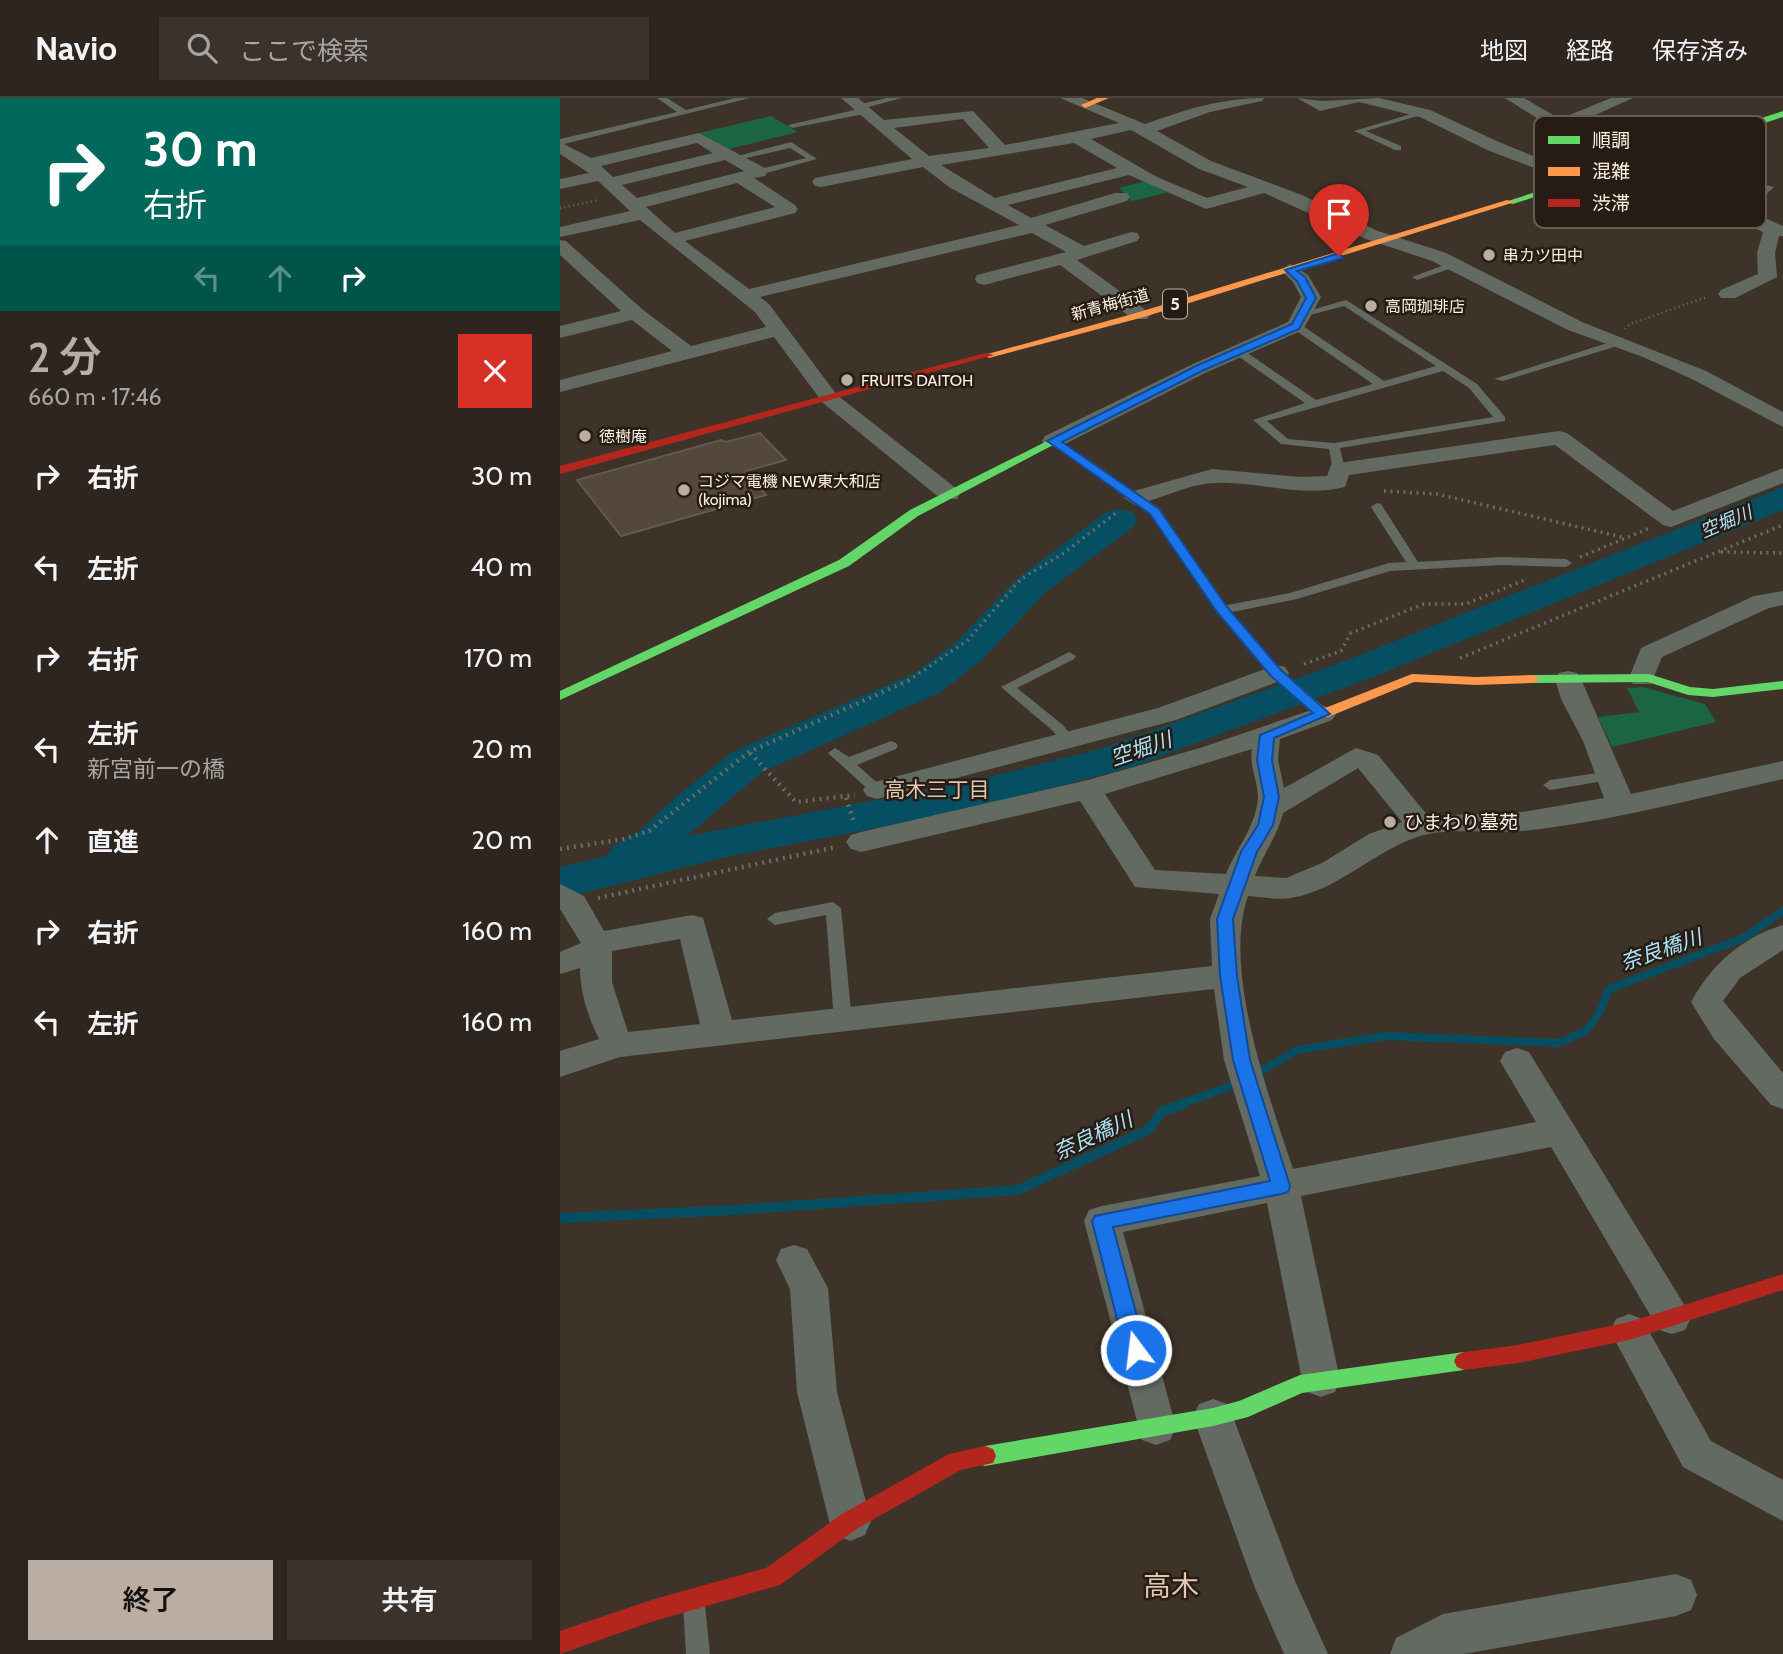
<!DOCTYPE html>
<html lang="ja">
<meta charset="utf-8">
<style>
:root{--surface:#2e261e;--page:#3a322b;--text:#f1f3f6;--muted:#a7a5a4;--line:#49433c;--accent:#bbada2}
body{margin:0;font-family:Cabin,"Noto Sans JP",sans-serif;background:var(--page);color:var(--text);height:100vh;display:flex;flex-direction:column;font-size:26px;white-space:nowrap}
*{box-sizing:border-box;margin:0}
p{font-size:23px;color:var(--muted)}
.icon{flex:none;width:38px;height:38px;fill:none;stroke:currentColor;stroke-width:2;stroke-linecap:round;stroke-linejoin:round}
.map{position:relative;flex:1;overflow:hidden}
.side{display:flex;flex-direction:column;background:var(--surface);width:560px}
.side>*{flex:none}
.guide{background:#00695c;color:#fff;overflow:hidden}
.pin{position:absolute;display:grid;place-items:center;width:60px;height:60px;color:#fff;margin:-72px -30px;border-radius:50% 50% 50% 0;rotate:-45deg;box-shadow:0 0 7px #0007}
.pin .icon{rotate:45deg}
.me{position:absolute;width:77px;margin:-38px;rotate:345deg;stroke-linejoin:round;filter:drop-shadow(0 0 5px #0008)}
.turn{display:flex;align-items:center;gap:24px;height:147px;padding:0 28px;font-size:32px}
.turn .icon{width:91px;height:91px;stroke-width:2.5}
.turn b{display:block;font-size:49px;line-height:60px}
.lanes{display:flex;align-items:center;height:66px;padding:0 28px;background:#0003;justify-content:center;gap:35px;direction:ltr}
.lanes .off{opacity:.35}
.round{display:grid;place-items:center;flex:none;width:74px;height:74px;border-radius:0px;background:var(--page)}
.head{display:flex;align-items:center;justify-content:space-between;height:119px;padding:0 28px}
h1{font-size:42px;font-weight:600;line-height:52px;color:var(--accent)}
.cta{display:flex;gap:14px;margin-top:auto;padding:14px 28px}
.cta a{flex:1;height:80px;border-radius:0px;background:var(--accent);color:#111;font-size:28px;font-weight:600;line-height:80px;text-align:center}
.cta a+a{background:var(--page);color:var(--text)}
ul{padding:0;list-style:none}
li{display:flex;align-items:center;gap:21px;height:91px;padding:0 28px}
li div{flex:1}
li b{display:block;font-size:26px}
li em{font-style:normal}
header{display:flex;align-items:center;gap:42px;box-sizing:border-box;height:98px;padding:0 35px;background:var(--surface);border-bottom:2px solid var(--line)}
header strong{font-size:33px}
nav{display:flex;gap:38px;margin-inline-start:auto;font-size:24px}
.search{width:490px;height:63px;background:var(--page);display:flex;align-items:center;gap:18px;box-sizing:border-box;padding:0 24px;border-radius:0px;color:var(--muted);font-size:26px}
main{display:flex;flex:1;min-height:0}
.map>svg:first-child{display:block}
</style>
<header>
<strong>Navio</strong>
<div class="search"><svg class="icon" aria-label="search" viewBox="0 0 24 24"><circle cx="10" cy="10" r="6"/><path d="M15 15l6 6"/></svg>ここで検索</div>
<nav><a>地図</a><a>経路</a><a>保存済み</a></nav>
</header>
<main>
<section class="side">
<div class="guide">
<div class="turn"><svg class="icon" aria-label="right" viewBox="0 0 24 24"><path d="M7 20v-9h11M14 6l5 5-5 5"/></svg><div><b>30 m</b>右折</div></div>
<div class="lanes"><svg class="icon off" aria-label="left" viewBox="0 0 24 24"><path d="M17 20v-9H6M10 6l-5 5 5 5"/></svg><svg class="icon off" aria-label="ahead" viewBox="0 0 24 24"><path d="M12 20V5M6 11l6-6 6 6"/></svg><svg class="icon" aria-label="right" viewBox="0 0 24 24"><path d="M7 20v-9h11M14 6l5 5-5 5"/></svg></div>
</div>
<div class="head"><div><h1>2 分</h1><p>660 m · 17:46</p></div><a class="round" style="background:#d93025;color:#fff"><svg class="icon" aria-label="close" viewBox="0 0 24 24"><path d="M6 6l12 12M18 6L6 18"/></svg></a></div>
<ul>
<li><svg class="icon" aria-label="right" viewBox="0 0 24 24"><path d="M7 20v-9h11M14 6l5 5-5 5"/></svg><div><b>右折</b></div><em>30 m</em></li>
<li><svg class="icon" aria-label="left" viewBox="0 0 24 24"><path d="M17 20v-9H6M10 6l-5 5 5 5"/></svg><div><b>左折</b></div><em>40 m</em></li>
<li><svg class="icon" aria-label="right" viewBox="0 0 24 24"><path d="M7 20v-9h11M14 6l5 5-5 5"/></svg><div><b>右折</b></div><em>170 m</em></li>
<li><svg class="icon" aria-label="left" viewBox="0 0 24 24"><path d="M17 20v-9H6M10 6l-5 5 5 5"/></svg><div><b>左折</b><p>新宮前一の橋</p></div><em>20 m</em></li>
<li><svg class="icon" aria-label="ahead" viewBox="0 0 24 24"><path d="M12 20V5M6 11l6-6 6 6"/></svg><div><b>直進</b></div><em>20 m</em></li>
<li><svg class="icon" aria-label="right" viewBox="0 0 24 24"><path d="M7 20v-9h11M14 6l5 5-5 5"/></svg><div><b>右折</b></div><em>160 m</em></li>
<li><svg class="icon" aria-label="left" viewBox="0 0 24 24"><path d="M17 20v-9H6M10 6l-5 5 5 5"/></svg><div><b>左折</b></div><em>160 m</em></li>
</ul>
<div class="cta"><a>終了</a><a>共有</a></div>
</section>
<div class="map">
<svg width="1223" height="1556" viewBox="0 0 1223 1556">
<rect width="100%" height="100%" fill="#3e3328"/>
<path fill="#1b6544" d="M211,18L238,34L169,51L139,35Z
M585,83L609,94L572,103L559,90Z
M1083,589L1145,606L1156,624L1052,649L1038,619L1079,614L1067,590Z"/>
<g fill="none" stroke-linecap="round" stroke-linejoin="round">
<path stroke="#064f62" stroke-width="8" d="M695,977L737,952L826,938L999,945L1027,932L1039,915L1049,891L1183,840L1223,813
M618,1007L680,985"/>
<path stroke="#064f62" stroke-width="10" d="M0,1120L174,1112L458,1092L588,1032L603,1013L623,1006"/>
<path fill="#064f62" fill-rule="evenodd" d="M1223,389V412L808,581L572,669L405,713L161,760L0,801V769L47,758L52,749L79,733L116,699L172,654L353,576L395,545L459,479L546,414L559,411L572,414L577,422L572,430L485,495L423,561L381,594L202,674L127,738L405,685L543,650L780,565Z"/>
</g>
<path fill="#54483b" stroke="#63594f" stroke-width="2" d="M200,335L226,362L186,373L206,397L61,438L17,382L161,342L166,344Z"/>
<g fill="none" stroke-linecap="round" stroke-linejoin="round">
<path stroke="#696c63" stroke-width="2.5" stroke-dasharray="1 3.5" stroke-linecap="butt" d="M0,110L39,102
M1065,231L1070,226L1147,199"/>
<path stroke="#696c63" stroke-width="3.5" stroke-dasharray="2 4.5" stroke-linecap="butt" d="M824,393L877,396L1066,440
M1161,454L1223,455
M1020,459L1090,430
M900,560L1223,427
M744,566L781,553L791,535L864,506H906L967,481
M348,583L408,542L461,481L504,455L557,414"/>
<path stroke="#696c63" stroke-width="4.5" stroke-dasharray="2 5" stroke-linecap="butt" d="M190,655L236,704L295,697
M286,700L294,724
M0,751L64,741L89,733L189,654L352,581
M38,800L276,749"/>
<path fill="#626a61" fill-rule="evenodd" d="M97,0H107L126,12L175,0H190L0,47V41L117,14Z
M327,0H342L301,11H307L308,13L304,16L232,30L228,27L299,11L295,9L296,7Z
M861,13L868,15L806,33L841,48V52H835L794,33Z
M231,44L257,61L199,77L196,76V72L246,60L230,50L174,63L170,60Z
M1206,87L1214,89L1196,105L1187,121H1181L1179,119L1189,102Z
M895,163L900,166L898,168L857,182L852,179Z
M786,202L917,286L945,319V323L780,350L785,372L779,376L773,372L769,351L721,346L693,322L745,305L675,256V252H683L756,302L813,286L732,230V226H740L824,283L876,268L784,208L746,218L741,215ZM883,273L909,290L933,319L774,345L728,341L707,323Z
M1060,241L1065,244L1064,246L943,283L934,281Z
M817,405L821,406L858,464L941,459L1006,461L1012,465L1006,469L941,467L830,473L737,501L662,516L655,512L662,508L730,495L829,465L846,464L811,409Z
M509,554L516,558L514,561L457,590L503,627L516,644L509,649L504,647L493,633L441,589Z
M331,643L336,645L338,648L336,651L297,667L322,689L324,692L317,697L312,695L268,655L275,650L289,659Z
M1051,673L1056,675L1058,678L1056,681L990,692L983,687L990,682Z
M273,804L281,810L292,923L289,927H277L274,923L266,817L215,827L207,821L215,815Z
M134,1496L142,1499L145,1507L150,1556H126L123,1507L126,1499Z"/>
<path fill="#626a61" fill-rule="evenodd" d="M281,0H298L324,22L413,13L445,47L559,25L500,0H522L585,26C625,12 661,0 704,0L702,3L650,14L597,33L651,63L742,97L818,133L886,155L1022,224L1146,273L1223,314V329L1132,281L1083,259L1008,232L872,163L806,141L704,95L646,111L569,77L448,107L471,120L555,95H567L570,99L567,103L485,127L524,148L571,134L577,135L580,139L577,143L517,162L587,213L590,217L587,221H573L500,167L424,187L417,185L415,181L417,177L506,154L472,135L200,199L209,206L277,297L397,391L400,396L397,401H381L263,305L214,239L0,294V282L112,253L72,222L0,240V228L61,213L0,157V142L6,143L82,211L131,248L206,229L195,214L80,122L0,139V129L70,113L38,83L0,91V81L29,75L0,56V44L31,60L139,35L205,70L207,74L205,78L194,80L235,107L238,111L235,115L125,143L189,191L459,127L389,89L363,69L261,89L255,88L252,84L255,80L352,61ZM403,21L429,50L369,58L334,30ZM571,32L639,71L688,89L647,100L597,79L531,41ZM137,45L153,55L53,79L41,68ZM514,45L557,70L435,100L381,67ZM165,62L184,73L77,100L62,87ZM177,85L215,109L115,135L86,109Z
M737,0L762,3L819,0L870,12L939,44L1030,81L1027,85H1015L927,52L860,19L799,4L760,13Z
M945,0H964L1000,21L1051,0H1073L1013,27L1091,57L1093,61L1086,66L1223,128V138H1219L1215,155L1217,179L1175,200H1161L1158,196L1161,192L1198,176L1197,155L1203,134L1064,69L1062,65L1068,60L993,30Z
M730,166L748,177L761,199L743,232L647,274L501,348H485L482,343L485,338L633,266L728,224L741,199L733,184L721,172Z
M999,333L1007,335L1113,413L1223,370V385L1111,429L1103,427L995,347L789,377L785,389C741,400 698,383 654,385C629,386 600,401 575,407L564,400L567,395L652,371L741,379L767,378L771,367L779,365Z
M1223,493V507L1209,510L1102,559L1091,586H1073L1069,580L1081,550L1194,498Z
M716,567L725,569L729,575L725,581L616,622L317,701L307,698L303,692L307,686L598,610Z
M1008,573L1017,575L1021,581L1071,696L1223,663V681C1137,700 1049,724 961,733C929,736 891,729 860,738C815,752 779,792 731,800C718,802 702,799 688,798C662,872 709,998 733,1071L976,1024L940,963L945,954L957,950L969,954L1125,1208L1131,1220L1125,1232L1112,1236L1099,1232L991,1049L741,1098L780,1282L775,1294L761,1299L747,1294L742,1282L707,1105L563,1134L616,1329L610,1342L596,1347L582,1342L524,1123L529,1112L542,1108L700,1078L664,962L654,891L60,959L0,979V953L39,941C28,919 20,894 20,870L0,876V854L21,845L0,811V786L24,798L44,833L132,817L143,820L172,922L652,868L650,821L659,796L575,789L520,703L301,754L291,751L286,744L291,737L301,734L528,682L640,650L763,608L772,610L776,616L772,622L720,641L718,662L724,690L796,650L818,657L868,718L962,714L1044,700L1023,643L1001,601L995,581L999,575ZM692,651C689,668 698,683 698,700C696,728 676,751 666,776L595,772L545,696ZM798,670L842,724L809,736L762,765L726,780L695,778C703,756 718,737 723,715ZM120,841L140,926L68,934L52,884V853Z
M1223,827V852L1180,880L1163,903L1223,975V1011L1211,1007L1154,941L1131,904C1151,867 1182,839 1223,827Z
M234,1147L247,1151L268,1190L277,1294L311,1423L305,1437L290,1443L275,1437L269,1423L237,1294L230,1191L216,1162L221,1151Z
M1069,1216L1082,1221L1151,1343L1223,1382V1423L1123,1369L1050,1233L1056,1221Z
M653,1301L667,1306L673,1319L735,1483L768,1556H724L695,1490L633,1319L639,1306Z
M1116,1476L1131,1482L1137,1497L1131,1512L1116,1518L904,1556H830L836,1540L883,1516Z"/>
<path fill="#63d668" fill-rule="evenodd" d="M1223,13V19L953,106L945,104Z
M493,340L497,341V345L358,418L289,468L0,602V593L279,462L350,412Z
M1089,576L1130,589L1153,591L1223,583V591L1153,599L1128,597L1088,584L973,585L966,581L973,577Z
M904,1254L911,1257L914,1263L911,1269L904,1272L742,1295L688,1319L653,1328L425,1368L417,1365L414,1358L417,1351L425,1348L653,1310L679,1303L740,1277Z"/>
<path fill="#ff974d" fill-rule="evenodd" d="M537,0H549L525,10L521,7Z
M947,102L955,104L584,219L429,260L424,257L576,215Z
M493,340L599,410L667,509L721,572L765,610L852,576L916,579L973,577L980,581L973,585L916,587L854,584L768,619H758L711,578L657,515L591,416L489,345V341Z"/>
<path fill="#b3261e" fill-rule="evenodd" d="M425,255L434,257L0,376V368Z
M1223,1176V1192L1069,1242L958,1265L904,1272L897,1269L894,1263L897,1257L904,1254L958,1247L1069,1224Z
M425,1348L433,1351L436,1358L433,1365L401,1372L298,1430L220,1487L91,1524L0,1556V1533L91,1502L206,1470L282,1416L389,1356Z"/>
</g>
<path fill="#1a73e8" stroke="#114b97" stroke-width="2" d="M779,155L783,160L737,173L745,179L756,200L739,231L644,272L502,344L599,411L667,509L721,572L770,616L714,640L712,662L719,699L713,727L697,754L673,821L677,878L690,962L730,1088L728,1094L721,1096L553,1129L586,1252L583,1258L576,1261L568,1258L565,1252L532,1123L535,1118L710,1083L673,962L660,878L657,821L681,754L698,727L704,699L697,662L700,637L753,615L711,578L657,514L590,416L487,343L636,268L732,226L746,200L737,183L725,172Z"/>
<g fill="#bbada2" stroke="#261c13" stroke-width="2.5">
<circle cx="929" cy="157" r="7"/>
<circle cx="811" cy="208" r="7"/>
<circle cx="287" cy="282" r="7"/>
<circle cx="25" cy="338" r="7"/>
<circle cx="124" cy="392" r="7"/>
<circle cx="830" cy="724" r="7"/>
</g>
<g text-anchor="middle" stroke-width="5" stroke-linejoin="round" paint-order="stroke">
<g font-size="16" fill="#feefe3" stroke="#261c13" text-anchor="start">
<text x="943" y="163">串カツ田中</text>
<text x="825" y="214">高岡珈琲店</text>
<text x="301" y="288">FRUITS DAITOH</text>
<text x="39" y="344">徳樹庵</text>
<text x="138" y="389">コジマ電機 NEW東大和店<tspan x="138" dy="18">(kojima)</tspan></text>
</g>
<g font-size="16" fill="#feefe3" stroke="#261c13">
<text transform="translate(550 206) rotate(-15)" y="6">新青梅街道</text>
</g>
<rect fill="#261c13" stroke="#bdb0a5" stroke-width="2" x="603" y="191.5" width="24" height="29" rx="5"/>
<g font-size="18" font-weight="bold" fill="#feefe3">
<text x="615" y="212">5</text>
</g>
<g font-size="18" font-style="italic" fill="#ace3f9" stroke="#261c13">
<text transform="translate(1166 424) rotate(-23)" y="6">空堀川</text>
</g>
<g font-size="19" fill="#feefe3" stroke="#261c13" text-anchor="start">
<text x="844" y="731">ひまわり墓苑</text>
</g>
<g font-size="21" font-style="italic" fill="#ace3f9" stroke="#261c13">
<text transform="translate(581 651) rotate(-19)" y="7">空堀川</text>
<text transform="translate(1101 852) rotate(-19)" y="7">奈良橋川</text>
<text transform="translate(533 1038) rotate(-25)" y="7">奈良橋川</text>
</g>
<g font-size="21" fill="#e2c6af" stroke="#261c13">
<text x="377" y="699">高木三丁目</text>
</g>
<g font-size="28" fill="#e2c6af" stroke="#261c13">
<text x="611" y="1498">高木</text>
</g>
</g>
<rect x="974" y="18" width="232" height="112" rx="10" fill="#261c13" stroke="#675b51" stroke-width="2"/>
<rect x="988" y="38" width="32" height="8" fill="#63d668"/>
<rect x="988" y="69" width="32" height="9" fill="#ff974d"/>
<rect x="988" y="101" width="32" height="8" fill="#b3261e"/>
<g font-size="19" fill="#feefe3">
<text x="1032" y="49">順調</text>
<text x="1032" y="80">混雑</text>
<text x="1032" y="112">渋滞</text>
</g>
</svg>
<div class="pin" style="left:779px;top:158px;background:#d93025"><svg class="icon" aria-label="arrive" viewBox="0 0 24 24"><path d="M6 21V4h12l-3 4 3 4H6"/></svg></div>
<svg class="me" style="left:576px;top:1252px" viewBox="-20 -20 40 40"><circle r="17" fill="#1a73e8" stroke="#fff" stroke-width="3"/><path d="M0-11L8 9 0 5-8 9z" fill="#fff"/></svg>
</div>
</main>
